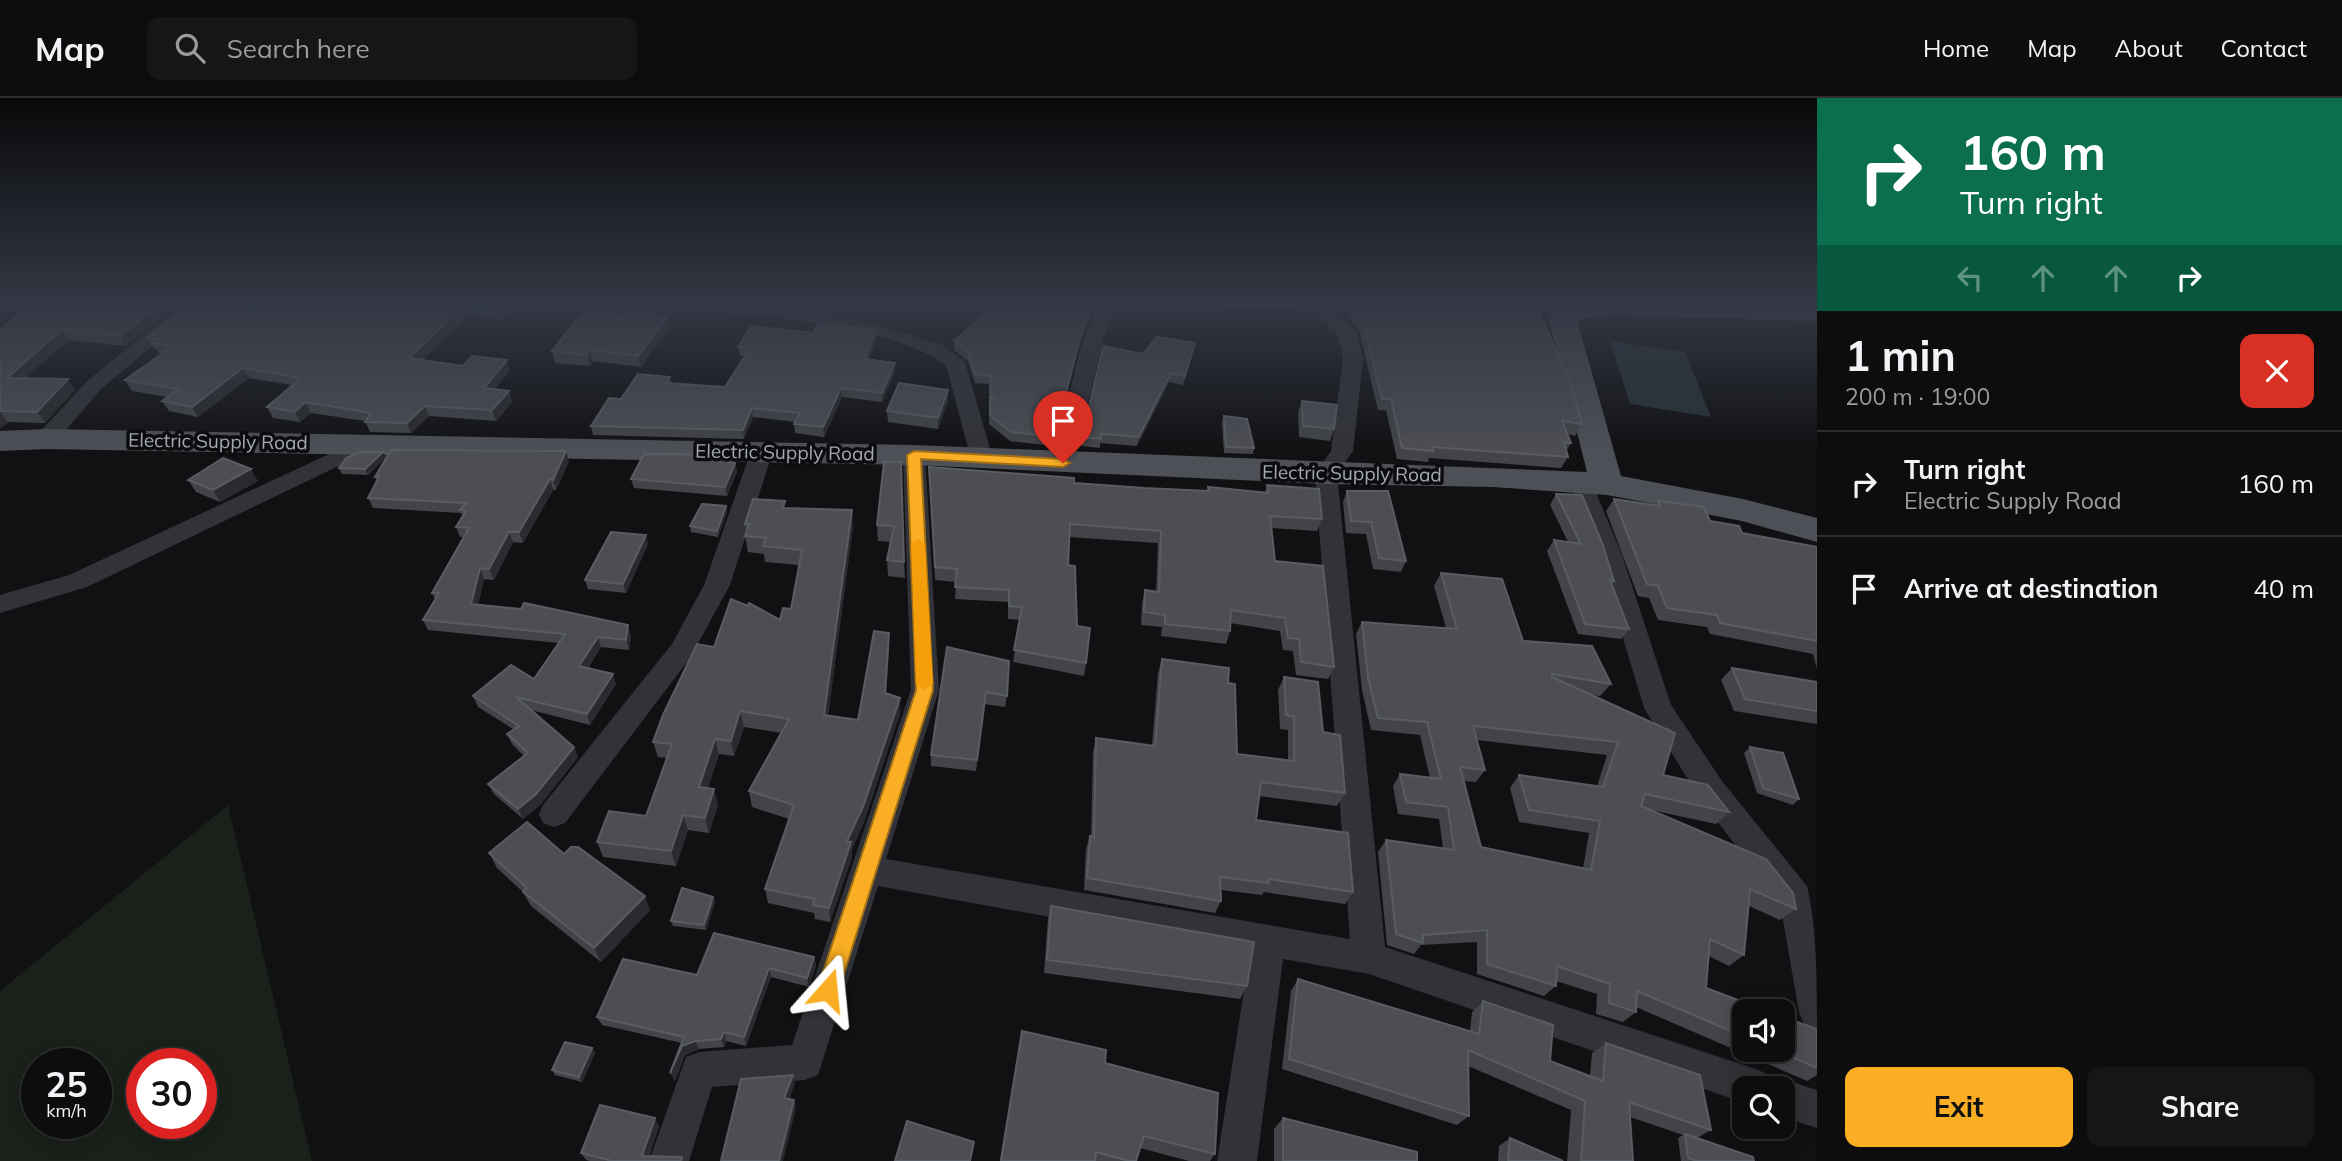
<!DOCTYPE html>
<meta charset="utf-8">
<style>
:root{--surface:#0d0d0e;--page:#161617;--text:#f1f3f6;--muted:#9a9c9e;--line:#2d2d2e;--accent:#f9ae23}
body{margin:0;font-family:Mulish,sans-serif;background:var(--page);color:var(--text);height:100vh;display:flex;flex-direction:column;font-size:26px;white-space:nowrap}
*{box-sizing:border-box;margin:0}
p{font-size:23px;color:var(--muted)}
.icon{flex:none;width:38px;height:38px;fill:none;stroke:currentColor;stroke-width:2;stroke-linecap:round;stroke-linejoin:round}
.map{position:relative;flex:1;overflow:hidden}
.details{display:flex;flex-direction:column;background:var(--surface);width:525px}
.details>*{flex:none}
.top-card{background:#0b6e4f;color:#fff;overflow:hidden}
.fabs{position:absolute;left:1732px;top:901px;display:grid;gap:14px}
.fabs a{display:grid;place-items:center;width:63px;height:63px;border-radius:14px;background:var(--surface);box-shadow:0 4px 18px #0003,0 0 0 2px var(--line);font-size:35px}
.speed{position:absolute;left:21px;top:950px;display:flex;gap:14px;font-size:35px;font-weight:700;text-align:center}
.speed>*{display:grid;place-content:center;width:91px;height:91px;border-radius:50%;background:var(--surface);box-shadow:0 4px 18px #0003,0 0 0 2px var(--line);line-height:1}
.speed small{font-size:18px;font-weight:400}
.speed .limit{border:10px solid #d22;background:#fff;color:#111}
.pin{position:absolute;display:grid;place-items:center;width:60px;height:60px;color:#fff;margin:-72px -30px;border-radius:50% 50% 50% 0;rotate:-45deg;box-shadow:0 0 7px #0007}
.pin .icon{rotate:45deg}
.me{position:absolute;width:77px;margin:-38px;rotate:18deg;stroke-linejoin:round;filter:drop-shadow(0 0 5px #0008)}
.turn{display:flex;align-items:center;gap:24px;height:147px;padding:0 28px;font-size:32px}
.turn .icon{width:91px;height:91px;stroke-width:2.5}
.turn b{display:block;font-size:49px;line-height:60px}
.lanes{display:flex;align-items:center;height:66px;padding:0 28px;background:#0003;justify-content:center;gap:35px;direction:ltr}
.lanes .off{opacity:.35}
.round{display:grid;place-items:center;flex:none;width:74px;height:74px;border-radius:14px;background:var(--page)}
.summary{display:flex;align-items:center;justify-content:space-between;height:119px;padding:0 28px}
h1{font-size:42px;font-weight:700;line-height:52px}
.action{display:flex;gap:14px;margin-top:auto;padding:14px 28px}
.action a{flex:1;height:80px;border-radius:14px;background:var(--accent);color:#111;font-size:28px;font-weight:700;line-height:80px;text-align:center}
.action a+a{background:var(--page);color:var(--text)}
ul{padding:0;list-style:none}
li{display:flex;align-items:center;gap:21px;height:105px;padding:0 28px;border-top:2px solid var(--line)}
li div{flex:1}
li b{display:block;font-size:26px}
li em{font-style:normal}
header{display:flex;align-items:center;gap:42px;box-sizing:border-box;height:98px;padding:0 35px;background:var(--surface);border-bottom:2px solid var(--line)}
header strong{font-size:33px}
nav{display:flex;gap:38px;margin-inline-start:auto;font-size:24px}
.search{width:490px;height:63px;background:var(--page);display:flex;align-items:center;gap:18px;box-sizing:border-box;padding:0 24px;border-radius:14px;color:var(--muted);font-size:26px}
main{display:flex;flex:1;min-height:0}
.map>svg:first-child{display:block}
</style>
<header>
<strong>Map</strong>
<div class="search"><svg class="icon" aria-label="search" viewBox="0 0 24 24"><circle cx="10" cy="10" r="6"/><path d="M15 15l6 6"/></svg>Search here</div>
<nav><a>Home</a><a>Map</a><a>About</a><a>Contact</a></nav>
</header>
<main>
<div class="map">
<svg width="1817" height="1063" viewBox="0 0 1817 1063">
<rect width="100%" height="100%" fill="#111113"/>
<path fill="#19211a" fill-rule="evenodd" d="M228,707L312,1063H0V893ZM37,966H96V1026H37ZM142,966H201V1026H142Z"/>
<path fill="#273037" d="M1610,243L1685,254L1711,319L1630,306Z"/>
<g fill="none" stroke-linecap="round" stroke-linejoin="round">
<path fill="#323338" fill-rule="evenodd" d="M182,206H203L101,291L54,346H38L35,341L38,336L87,283Z
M675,206H775L853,221L941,246L965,264L993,361L982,368L971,361L946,267C883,224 759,217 684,212Z
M1098,206H1116L1101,249L1074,365L1063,372L1052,365L1081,249Z
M1308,206H1328L1356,233L1363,261L1353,353L1337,376L1385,849L1756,971L1769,977L1773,985L1783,981L1817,992V1030L1783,1019V990H1745V1005L1369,876L1283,861L1257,1063H1217L1250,855L878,788L818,977L805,982L712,989L689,1063H649L686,959L699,954L792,947L911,592L903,357L906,352L914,350L925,357L939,592L886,761L1350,841L1315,376L1331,353L1343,261L1337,235Z
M368,338L376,340L379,345L376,350L87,489L0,515V497L69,477Z
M762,346L773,353L730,487L690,560L565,725L554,729L543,725L539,716L543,707L672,546L704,487L751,353Z
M1581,378L1589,380L1592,385L1622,457L1671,607L1722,683L1807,788C1817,831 1817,886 1817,932L1804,926L1799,914L1780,805L1700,701L1644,610L1598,457L1570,385L1573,380Z"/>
<path fill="#4e5057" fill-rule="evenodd" d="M1561,206L1817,207V223L1609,217L1577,222L1621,378L1743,401L1817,420V444L1742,423L1607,397L1493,389L1326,386L914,367L46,351L0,353V333L46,331L914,347L1587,374L1549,222L1557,207Z"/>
</g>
<path fill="#424448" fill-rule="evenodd" d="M178,206L126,248L68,242L25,280L75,292L45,325L8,324L0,331L1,232Z
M188,206H518L502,222L468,217L422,262L463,268L510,272L495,291L512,304L496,323L429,318L411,335L370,334L365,323L311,315L300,324L273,320L267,309L292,287L249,280L198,319L169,313L162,303L168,299L132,293L125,282L162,256L159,255L156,251H154L147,240Z
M1001,206H1095L1078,248L1054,348L1010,343L989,326L990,286L975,285L968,263L954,252V243L998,211Z
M1223,206H1314L1312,214L1298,215L1295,211L1223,209Z
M1347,206H1400L1413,216L1412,206H1539L1541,218L1582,326L1575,338L1568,336L1571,345L1566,353L1568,359L1561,370L1429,360L1428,364L1397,361L1386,312H1378L1359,232L1352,225L1347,208Z
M623,217L670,229L641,269L593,263L590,268L555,265L552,253Z
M876,232V241L869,262L895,274L882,304L842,299L824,339L795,335L794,326L795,324L753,319L744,341L593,337L591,328L621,301L670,279L671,285L725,289L745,258H740L738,249L813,235Z
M1195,245L1183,287L1169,284L1137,348L1100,345V350L1081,348L1082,339L1143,256Z
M948,303L938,331L888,324L887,313Z
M1302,303L1334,331L1330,343L1299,339L1298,314Z
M1224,318L1254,350L1253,356L1224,355L1222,324Z
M383,354L386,360L368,377L342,376L339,370Z
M732,357L733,365H735L737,374L727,398L634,390L631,381Z
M569,363L556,392H553L523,445L513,444L494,482L484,481L478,506L631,538L629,552L601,549L588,570L616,586L590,627L531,612L574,649L578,659L541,706L523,721L494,696L488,686L524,658L512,646L507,636L513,631L478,609L473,598L534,581L559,545L428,532L423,522L435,501L432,495L463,439H460L456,429L463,418L461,415L373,410L368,400L377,383L375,379Z
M884,364L904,464L905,480L888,478L887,462L891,444L878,443L877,427Z
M929,369L1074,385L1144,390L1207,393L1208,389L1265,394L1267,387L1322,421L1317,433L1272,430L1275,463L1334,569L1328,581L1296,577L1293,553L1283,552L1280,533L1230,525V533L1226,546L1161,538L1162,529L1141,527L1142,505L1145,492L1156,494L1158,445L1069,439L1068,467L1077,528L1086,565L1084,578L1013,564L1020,522L1008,521V504L955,501L956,484L935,482Z
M188,382L258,383L220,404L196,394Z
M1347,393L1406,463L1401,474L1373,471L1366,436L1346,435L1343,404Z
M1556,396L1614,483L1612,486L1629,531L1621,541L1578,536L1547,453L1554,442L1568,444L1550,407Z
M1614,401L1655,407L1658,403L1742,435L1817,449V571L1813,556L1710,536L1707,529L1658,522L1649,500L1638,498L1606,413Z
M726,408L727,414L718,439L691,434L690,428Z
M786,410L853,428L828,617L858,622L889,535V551L886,596L900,600V615L864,724L852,751V759L830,824L815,821L814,815L768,805L765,791L789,721L752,709L749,693L782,635L744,629L734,658L719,656L708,690L718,707L709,735L688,732L676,768L603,759L597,744L646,718L667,660L658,659L653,644L714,549L780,522L791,511L799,467L765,464L764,456L748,454L745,438L746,435L745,426Z
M648,446L626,495L588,491L585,482Z
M1441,475L1523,543L1611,586L1600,598L1592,597L1663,677L1729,714L1716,726L1651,712L1796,811L1780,822L1749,808L1744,857L1729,868L1709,858L1706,890L1745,914V952H1783L1817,931V977L1807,983L1636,909V914L1623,924L1596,916L1597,896L1556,883V888L1544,898L1477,876V844L1421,847L1414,856L1387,847L1378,754L1386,742L1443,750L1439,721L1398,716L1393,688L1400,676L1430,680L1420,637L1371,632L1362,592L1356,536L1362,524L1446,530L1434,488ZM1477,642L1607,657L1597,688L1519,677L1510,690L1519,724L1589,735L1583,770L1481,749L1463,683L1476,684L1485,672Z
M947,549L1007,598L1005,609L985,606L976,673L931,668V657Z
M1162,561L1228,585L1237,656L1288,662V632L1280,631L1278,592L1284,579L1323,634L1345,695L1337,708L1259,698L1256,722L1353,794L1345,806L1264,794L1262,797L1221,792V803L1215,815L1084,792L1086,751L1090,738H1091L1093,654L1096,640L1152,648L1158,575Z
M1732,570L1817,584V626L1734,613L1721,582Z
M1750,649L1799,701L1793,707L1757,695L1744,655Z
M489,755L564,756L650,812L601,864L531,808L523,794L497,770Z
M713,799L715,804L706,832L673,828L671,823Z
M1051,808L1247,888L1240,901L1044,875L1048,821Z
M814,859L816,868L809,889L771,879L746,948L726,943L724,949L699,951L685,957L675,983L670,975L682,945L602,927L597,919L697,877Z
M1298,881L1470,933L1472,914L1483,903L1550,963L1590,978L1592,955L1606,945L1711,1032L1697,1040L1754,1063H1681L1678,1040L1683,1037L1630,1019L1633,1063H1567L1571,1012L1468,968L1469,1018L1457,1027L1282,971L1291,893Z
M1022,933L1105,965L1215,1056L1210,1063H1189L1140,1050L1136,1063H1000Z
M592,950L595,955L582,984L555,977L552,972Z
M1283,1020L1417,1063H1274V1031Z
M659,1028L649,1058L684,1063H590L586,1062L581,1055Z
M1510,1040L1563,1063H1498L1499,1048Z"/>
<path fill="#2a2b2e" d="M160,206H178L126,248L120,238Z
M504,206H518L502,222L499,211Z
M1093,206H1095L1078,248L1054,348L1055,339L1080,240Z
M464,207L468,217L414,271L409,260Z
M668,218L670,229L641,269L638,258Z
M61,232L68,242L14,290L7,280Z
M876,232V241L865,270V261Z
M590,252L593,263L590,268L587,257Z
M507,262L510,272L488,300L484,290Z
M895,265V274L882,304V295Z
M243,270L249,280L198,319L192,309Z
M1171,275L1169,284L1137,348L1139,339Z
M68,281L75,292L45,325L37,314Z
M841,290L842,299L824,339L823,329Z
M948,292V303L938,331V320Z
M509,293L512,304L496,323L492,312Z
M305,304L311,315L300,324L295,314Z
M425,308L429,318L411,335L407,325Z
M752,310L753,319L744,341L743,332Z
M0,314L8,324L0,331Z
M566,353L569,363L556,392L553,382Z
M383,354L386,360L368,377L365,371Z
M735,365L737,374L727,398L725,389Z
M251,371L258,383L220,404L213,392Z
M550,381L553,392L523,445L519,434Z
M726,408L727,414L718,439L717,433Z
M852,412L853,428L826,633L824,617Z
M509,434L513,444L494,482L489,471Z
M646,437L648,446L626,495L623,486Z
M480,470L484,481L476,516L471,506Z
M628,527L631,538L629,552L626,542Z
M889,535V551L885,611V595Z
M598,539L601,549L582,578L579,568Z
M613,576L616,586L590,627L587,616Z
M900,600V615L864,724L852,751V759L830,824L829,810L847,743Z
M740,613L744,629L734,658L731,643Z
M715,641L719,656L703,705L699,689Z
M574,649L578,659L541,706L523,721L518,711Z
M714,691L718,707L709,735L705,720Z
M683,717L688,732L676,768L671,753Z
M645,798L650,812L601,864L594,850Z
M713,799L715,804L706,832L704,827Z
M814,859L816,868L809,889L807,880Z
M769,870L771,879L746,948L744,939Z
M724,934L726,943L724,949L721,941Z
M695,943L699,951L685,957L675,983L671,975L682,948Z
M592,950L595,955L582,984L579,979Z
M793,977L795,985L787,1009L784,1000Z
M794,1002L796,1010L783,1063H779Z
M655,1020L659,1028L647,1063L642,1058Z"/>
<path fill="#4d4e54" stroke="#5a5c63" stroke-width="2" fill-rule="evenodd" d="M29,206H160L120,238L61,232L7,280L68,281L37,314L0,313V232Z
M188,206H504L499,211L464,207L409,260L463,268L472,258L507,262L484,290L509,293L492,312L425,308L407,325L365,324L371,315L305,304L295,314L267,309L301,280L243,270L192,309L162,303L178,291L125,282L173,248L153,245L158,241L147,240Z
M1001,206H1093L1080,240L1055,339L1011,334L990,317V299L994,300L990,295L991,278L975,276L968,254L954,243L983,218L987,209L998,211Z
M1353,206H1400L1418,220L1417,206H1539L1541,218L1572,290L1582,326L1562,323L1571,345L1564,344L1568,359L1432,349L1433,353L1402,350L1391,301H1382L1362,221L1356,214Z
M583,213L623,217L626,213L668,218L638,258L590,252L587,257L552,253Z
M818,225L876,232L865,261L895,265L882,295L841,290L823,329L794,326L800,315L752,310L743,332L591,328L609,300L621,301L638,276L670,279L666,285L725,289L750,250L738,249L751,228L813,235Z
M1157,239L1195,245L1185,278L1171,275L1139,339L1101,336V341L1082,339L1103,248L1143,256Z
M899,285L948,292L938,320L887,313Z
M1302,303L1337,307L1334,331L1303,328Z
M1224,318L1247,321L1254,350L1226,349Z
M391,352L566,353L553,382L550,381L519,434H509L489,471L480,470L471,506L521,511L524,505L628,527L626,542L598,539L579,568L613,576L587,616L516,599L574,649L536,696L518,711L488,686L528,655L507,636L519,628L473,598L511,567L534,581L565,536L423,522L439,495H432L469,430L456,429L466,413L460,412L466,405L368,400L379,379H375Z
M360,354H383L365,371L339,370L346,360Z
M644,356L732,357L729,364L735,365L725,389L631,381Z
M223,360L251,371L213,392L188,382Z
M884,364H901L904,464L887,462L894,428L877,427Z
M929,369L1074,380V385L1144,390L1209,393L1208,389L1269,395L1267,387L1319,391L1322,421L1270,418L1275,463L1323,468L1334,569L1301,564L1299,541L1288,540L1285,520L1231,512L1230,533L1165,526V517L1144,514L1145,492L1159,494L1161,433L1070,426L1068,467L1075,468L1077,528L1090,530L1086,565L1014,552L1022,509L1009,508V492L955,489L957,471L935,469Z
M1347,393H1388L1406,463L1379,460L1371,424L1351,423Z
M1556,396L1582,397L1603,447L1614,483L1610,482L1629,531L1585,526L1554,442L1581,446Z
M753,401L785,403L783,410L852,412L824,617L858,622L874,533L889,535L885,595L900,600L863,709L847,743L851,744L829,810L813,807L815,801L765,791L794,707L749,693L789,621L740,613L731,643L715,641L699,689L714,691L705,720L683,717L671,753L597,744L609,713L646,718L672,646L653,644L663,617L697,546L714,549L731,501L748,508L749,505L780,522L783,510L791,511L802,452L763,448L766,440L745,438L749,426H745Z
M1614,401L1660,408L1658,403L1704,409L1710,423L1739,428L1742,435L1817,449V543L1720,525L1717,517L1667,510L1658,488L1647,486Z
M702,406L726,408L717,433L690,428Z
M611,434L646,437L623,486L585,482Z
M1441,475L1502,481L1523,543L1592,548L1611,586L1552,576V579L1675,635L1663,677L1708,687L1729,714L1645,696L1641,708L1766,761L1793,795L1796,811L1750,791L1744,857L1710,841L1706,890L1770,914H1745V939L1637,893L1636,914L1609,905L1610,886L1557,868L1556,888L1487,866V832L1423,837V845L1396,836L1386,742L1454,752L1448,709L1406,704L1400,676L1441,681L1427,624L1378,620L1368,580L1362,524L1457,531ZM1473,628L1618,644L1603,689L1519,677L1529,712L1600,723L1591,772L1481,749L1460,669L1485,672Z
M947,549L1009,563L1007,598L986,594L977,662L931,657Z
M1162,561L1229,570L1228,585L1235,586L1237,656L1294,663V619L1286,617L1284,579L1318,584L1323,634L1340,637L1345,695L1261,684L1256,722L1348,735L1353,794L1268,781L1269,785L1220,779L1221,803L1087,780L1090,738L1094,739L1096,640L1155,648Z
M1732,570L1817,584V613L1745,601Z
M1750,649L1783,655L1799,701L1763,690Z
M527,724L564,756L571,749H578L645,798L594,850L523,794L527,790L489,755Z
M682,790L713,799L704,827L671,823Z
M1051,808L1254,844L1247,888L1047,862Z
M714,835L814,859L807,880L769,870L744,939L724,934L721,941L695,943L682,948L670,975L684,939L597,919L623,861L697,877Z
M1298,881L1479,936L1483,903L1553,927L1550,963L1603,983L1606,945L1700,977L1711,1032L1629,1004L1633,1063H1581L1585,1003L1468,952L1469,1018L1289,961Z
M1783,919L1817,931V970L1776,952H1783Z
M1022,933L1106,952L1105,965L1218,995L1215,1056L1144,1038L1136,1063H1129L1096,1054L1095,1063H1006L1001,1062Z
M565,944L592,950L579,979L552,972Z
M793,977L784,1000L794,1002L779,1063H721L741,981Z
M600,1007L655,1020L642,1058L682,1059L681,1063H613L581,1055Z
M1283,1020L1417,1054V1063H1283Z
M907,1023L974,1044L970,1063H895Z
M1685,1036L1753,1059L1754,1063H1697L1688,1060Z
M1510,1040L1563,1063H1508Z"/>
<linearGradient id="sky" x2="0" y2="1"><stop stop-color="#09090a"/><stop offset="0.58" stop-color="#323844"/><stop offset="1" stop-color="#323844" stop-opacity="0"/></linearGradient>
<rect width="1817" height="355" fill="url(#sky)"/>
<path fill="#f9ae23" stroke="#a27117" stroke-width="2" d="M914,353L1063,361L1070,365L1063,369L921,361L933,592L839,892L836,899L828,902L821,899L817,892L916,592L907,357Z"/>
<path fill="#f59e0b" d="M918,441L925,446L933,586L924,592L916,586L911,446Z"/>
<g text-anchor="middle" stroke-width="7" stroke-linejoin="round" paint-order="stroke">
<g font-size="19" fill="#a2a8b4" stroke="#0c0c0e">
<text transform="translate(218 343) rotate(1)" y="7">Electric Supply Road</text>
<text transform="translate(785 354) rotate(1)" y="7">Electric Supply Road</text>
<text transform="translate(1352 375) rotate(1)" y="7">Electric Supply Road</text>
</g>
</g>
</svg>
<div class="fabs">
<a><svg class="icon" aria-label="sound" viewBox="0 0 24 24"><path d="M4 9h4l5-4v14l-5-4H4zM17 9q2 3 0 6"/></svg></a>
<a><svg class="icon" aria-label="search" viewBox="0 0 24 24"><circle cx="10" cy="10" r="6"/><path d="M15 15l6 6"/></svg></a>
</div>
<div class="speed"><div>25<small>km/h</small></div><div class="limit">30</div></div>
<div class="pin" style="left:1063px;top:365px;background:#d93025"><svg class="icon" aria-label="arrive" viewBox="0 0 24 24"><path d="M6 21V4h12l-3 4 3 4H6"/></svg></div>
<svg class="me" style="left:828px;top:892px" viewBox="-20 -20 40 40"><path d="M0-17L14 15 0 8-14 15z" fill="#f9ae23" stroke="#fff" stroke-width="4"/></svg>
</div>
<section class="details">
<div class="top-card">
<div class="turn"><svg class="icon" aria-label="right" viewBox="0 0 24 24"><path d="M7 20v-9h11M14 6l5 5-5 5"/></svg><div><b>160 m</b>Turn right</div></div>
<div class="lanes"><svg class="icon off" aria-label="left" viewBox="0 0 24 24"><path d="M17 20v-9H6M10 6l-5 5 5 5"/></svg><svg class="icon off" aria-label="ahead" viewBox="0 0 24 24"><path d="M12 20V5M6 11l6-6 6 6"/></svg><svg class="icon off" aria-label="ahead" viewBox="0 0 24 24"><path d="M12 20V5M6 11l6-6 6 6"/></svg><svg class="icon" aria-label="right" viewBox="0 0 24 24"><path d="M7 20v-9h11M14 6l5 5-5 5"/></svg></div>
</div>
<div class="summary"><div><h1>1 min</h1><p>200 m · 19:00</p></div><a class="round" style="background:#d93025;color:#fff"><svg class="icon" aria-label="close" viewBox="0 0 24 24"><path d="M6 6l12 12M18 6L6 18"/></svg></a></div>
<ul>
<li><svg class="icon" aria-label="right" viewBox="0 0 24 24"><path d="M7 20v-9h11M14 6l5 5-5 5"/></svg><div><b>Turn right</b><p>Electric Supply Road</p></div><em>160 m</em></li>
<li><svg class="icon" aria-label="arrive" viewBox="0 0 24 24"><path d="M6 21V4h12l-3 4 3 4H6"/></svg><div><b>Arrive at destination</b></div><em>40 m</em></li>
</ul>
<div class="action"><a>Exit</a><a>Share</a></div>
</section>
</main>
